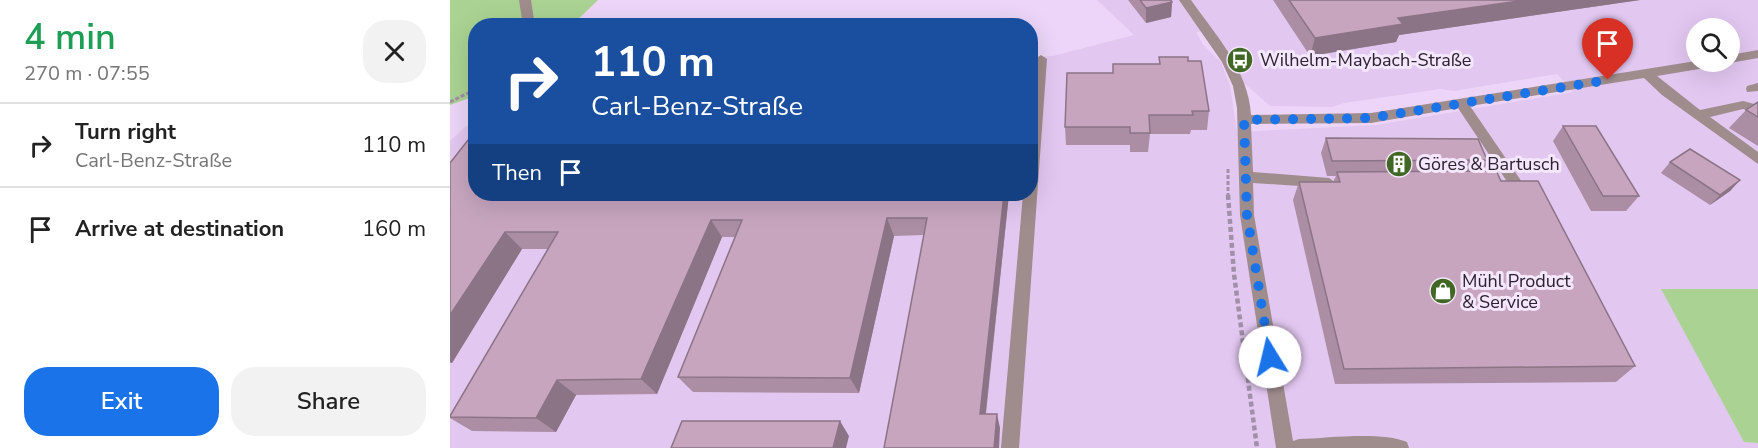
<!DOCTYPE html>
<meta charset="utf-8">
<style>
:root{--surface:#fff;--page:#f2f2f2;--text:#222;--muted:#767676;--line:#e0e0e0;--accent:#1a73e8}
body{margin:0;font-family:"Nunito Sans",sans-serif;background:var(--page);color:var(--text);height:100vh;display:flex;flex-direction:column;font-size:22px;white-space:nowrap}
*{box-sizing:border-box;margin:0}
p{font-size:20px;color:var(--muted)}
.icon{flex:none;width:33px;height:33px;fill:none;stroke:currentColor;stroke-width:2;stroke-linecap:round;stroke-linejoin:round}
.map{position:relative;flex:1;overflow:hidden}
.details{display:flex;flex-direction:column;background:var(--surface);width:450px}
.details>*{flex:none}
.hud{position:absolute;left:18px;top:18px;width:570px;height:183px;border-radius:24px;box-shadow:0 6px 24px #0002;background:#1a4fa0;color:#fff;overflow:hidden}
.tools{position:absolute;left:1236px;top:18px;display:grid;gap:12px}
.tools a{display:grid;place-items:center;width:54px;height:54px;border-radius:50%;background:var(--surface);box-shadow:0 6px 24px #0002;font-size:30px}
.pin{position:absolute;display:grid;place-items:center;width:51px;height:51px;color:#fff;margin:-62px -26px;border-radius:50% 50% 50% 0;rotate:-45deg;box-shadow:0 0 6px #0007}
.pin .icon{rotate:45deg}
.me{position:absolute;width:66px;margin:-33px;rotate:351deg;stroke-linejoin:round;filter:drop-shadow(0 0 4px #0008)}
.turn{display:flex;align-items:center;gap:21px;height:126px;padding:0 24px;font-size:27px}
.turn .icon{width:78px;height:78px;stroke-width:2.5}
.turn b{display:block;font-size:42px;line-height:51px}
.then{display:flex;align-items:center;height:57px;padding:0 24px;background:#0003;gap:12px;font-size:22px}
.round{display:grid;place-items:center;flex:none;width:63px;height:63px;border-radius:24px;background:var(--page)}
.summary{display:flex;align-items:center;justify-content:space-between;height:102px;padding:0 24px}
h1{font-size:36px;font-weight:600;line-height:45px;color:#1e9e55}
.action{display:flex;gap:12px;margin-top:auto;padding:12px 24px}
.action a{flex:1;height:69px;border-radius:24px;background:var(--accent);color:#fff;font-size:24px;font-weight:600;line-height:69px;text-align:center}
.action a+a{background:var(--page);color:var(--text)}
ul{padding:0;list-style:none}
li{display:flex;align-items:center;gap:18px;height:84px;padding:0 24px;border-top:2px solid var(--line)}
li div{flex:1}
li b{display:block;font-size:22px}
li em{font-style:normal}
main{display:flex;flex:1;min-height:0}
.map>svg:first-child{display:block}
</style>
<main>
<section class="details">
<div class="summary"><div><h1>4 min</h1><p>270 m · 07:55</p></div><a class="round"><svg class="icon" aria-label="close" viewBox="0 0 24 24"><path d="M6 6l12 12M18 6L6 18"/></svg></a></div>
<ul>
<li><svg class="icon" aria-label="right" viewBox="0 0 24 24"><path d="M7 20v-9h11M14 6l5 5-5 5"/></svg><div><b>Turn right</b><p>Carl-Benz-Straße</p></div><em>110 m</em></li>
<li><svg class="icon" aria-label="arrive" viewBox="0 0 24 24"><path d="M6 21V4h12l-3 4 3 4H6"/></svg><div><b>Arrive at destination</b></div><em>160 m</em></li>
</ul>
<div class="action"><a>Exit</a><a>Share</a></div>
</section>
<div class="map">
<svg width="1308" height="448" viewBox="0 0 1308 448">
<rect width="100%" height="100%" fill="#ecd5f8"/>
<path fill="#e2c7f0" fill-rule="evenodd" d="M647,0H1308V289H1212L1294,442L1308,443V448H0V141L16,126L25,125L26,194H580L581,57L603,56L684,35ZM1246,28H1280V62H1246ZM758,31L783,73L820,106L882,107L894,103L990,89L1004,91L1107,74L1123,92L926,125L787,132L780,86L771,62L753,45L746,32Z"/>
<path fill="#aad393" d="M0,0H148L122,25L26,26L25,96L0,105Z
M1211,289H1308V443L1294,442Z"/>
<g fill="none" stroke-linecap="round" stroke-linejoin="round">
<path stroke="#a18faa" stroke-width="3" stroke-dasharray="4 2" stroke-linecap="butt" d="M0,102L18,93L26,96
M778,169V196"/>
<path stroke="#a18faa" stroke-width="4.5" stroke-dasharray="5 3" stroke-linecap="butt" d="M778,195L784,274L807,448"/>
<path fill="#9f8c8d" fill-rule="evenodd" d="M69,0H81L85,26H73Z
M729,0H741C765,34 799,71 801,115L921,113L1246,61L1273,62L1267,66L1207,76L1250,110L1293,101L1308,105V114L1293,109L1260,117L1308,152V164L1212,95L1194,78L1020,106L1074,185L1067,190L1062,189L1008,108L921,123L801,124L803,172L879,178L886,183L879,188L803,183L804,215L843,441L849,439C877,438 932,431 957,442L959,448H826L790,215L787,108L783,86L772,62Z
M1308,50V58L1280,63L1276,62H1280V55Z
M591,55L597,59L569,448H551L573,194H580V109L585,59Z
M1308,83V91L1297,92L1296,89L1297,86Z
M26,115V125L20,123L18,120L20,117Z"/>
</g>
<path fill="#ab8ea4" d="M678,0H721L722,2L721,17L696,23Z
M823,0H1190L949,35L946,42L860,56Z
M709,57L738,61L759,111L757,130H741L740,134H700L698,152H680V145H616L615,127L663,73L709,64Z
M1308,102V146L1279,128L1296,110Z
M1113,126L1189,196L1176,211H1141L1103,141Z
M876,138L1028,139L1038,162L1033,171L1051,181L1185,366L1166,382L885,384L843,200L849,182H883L886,176H877L871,153Z
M1220,162L1290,180L1280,191L1260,205L1211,173Z
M0,163L26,194H559L536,414L550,428L434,448L474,235L444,236L409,393L243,392L228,377L285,237H272L207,394L126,395L106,432L22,431L0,418V416L98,249H72L2,363H0Z"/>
<path fill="#8b7486" d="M1076,0H1190L949,35L946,42L860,56L865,38L948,18Z
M722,2L721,17L696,23V8Z
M1290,180L1280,191L1260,205L1270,195Z
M554,194H559L534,428L530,414Z
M437,218L444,236L409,393L400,378Z
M261,220L272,237L207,394L191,379Z
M55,232L72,249L2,363L0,361V315Z
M107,380L126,395L106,432L86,418Z
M547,414L550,428L549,448H544Z
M390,421L399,436L396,448H383Z"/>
<path fill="#c7a5bf" stroke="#8b7486" stroke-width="1.5" d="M690,0H721L722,2L696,8Z
M839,0H1076L948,18L953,24L865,38Z
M709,57H738V61H751L759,111H742L743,115H699L700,133H680V127H615L617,73H663V64H710Z
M1308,102V117L1296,110Z
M1113,126H1146L1189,196H1153Z
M26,130V194H554L530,414H547L544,448H434L477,218H437L400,378L228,377L292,220H261L191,379L107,380L86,418L0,417V416L108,232H55L0,315V163Z
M876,138L1028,139L1038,162L1035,160L882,161Z
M1240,149L1290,180L1270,195L1220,162Z
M1044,166L1051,181H1088L1185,366L894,369L849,182H890L887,172L1037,171Z
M232,421H390L383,448H221Z"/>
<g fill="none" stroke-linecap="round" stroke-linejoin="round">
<path stroke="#1a73e8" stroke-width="10" stroke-dasharray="0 18" d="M820,357L797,215L794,120L921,118L1158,80"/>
</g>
<defs>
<symbol id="bus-disc" viewBox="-11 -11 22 22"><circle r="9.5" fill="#406824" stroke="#f4e6fb"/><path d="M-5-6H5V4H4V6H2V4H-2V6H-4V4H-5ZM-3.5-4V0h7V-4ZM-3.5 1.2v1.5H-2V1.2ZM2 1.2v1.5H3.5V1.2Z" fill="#fff"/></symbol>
<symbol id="building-disc" viewBox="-11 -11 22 22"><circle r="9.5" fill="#406824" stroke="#f4e6fb"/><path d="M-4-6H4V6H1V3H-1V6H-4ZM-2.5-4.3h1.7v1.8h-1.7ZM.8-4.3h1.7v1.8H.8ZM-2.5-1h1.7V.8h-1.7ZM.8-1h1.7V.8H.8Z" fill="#fff"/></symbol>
<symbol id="shop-disc" viewBox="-11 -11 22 22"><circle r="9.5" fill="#406824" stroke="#f4e6fb"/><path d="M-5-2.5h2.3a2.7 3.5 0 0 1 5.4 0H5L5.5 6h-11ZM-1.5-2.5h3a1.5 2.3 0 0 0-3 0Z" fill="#fff"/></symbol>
</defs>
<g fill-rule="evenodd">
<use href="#bus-disc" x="775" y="45" width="30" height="30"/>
<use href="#building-disc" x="934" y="149" width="30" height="30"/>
<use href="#shop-disc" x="978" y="276" width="30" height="30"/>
</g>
<g text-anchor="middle" stroke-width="6" stroke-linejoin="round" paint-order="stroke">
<g font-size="18" fill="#2b222f" stroke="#f4e6fb" text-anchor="start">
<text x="810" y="66">Wilhelm-Maybach-Straße</text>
<text x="968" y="170">Göres &amp; Bartusch</text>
<text x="1012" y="287">Mühl Product<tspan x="1012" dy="21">&amp; Service</tspan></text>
</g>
</g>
</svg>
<div class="tools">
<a><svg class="icon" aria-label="search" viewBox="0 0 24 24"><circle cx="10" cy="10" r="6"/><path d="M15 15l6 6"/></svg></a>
</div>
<div class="pin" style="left:1158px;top:80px;background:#d93025"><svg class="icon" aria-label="arrive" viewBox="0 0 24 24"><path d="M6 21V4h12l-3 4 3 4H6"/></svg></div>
<svg class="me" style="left:820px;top:357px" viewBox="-20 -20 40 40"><circle r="19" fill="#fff"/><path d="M0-13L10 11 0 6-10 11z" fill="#1a73e8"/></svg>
<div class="hud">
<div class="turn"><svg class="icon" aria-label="right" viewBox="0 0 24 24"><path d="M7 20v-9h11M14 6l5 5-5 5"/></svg><div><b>110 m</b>Carl-Benz-Straße</div></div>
<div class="then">Then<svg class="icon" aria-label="arrive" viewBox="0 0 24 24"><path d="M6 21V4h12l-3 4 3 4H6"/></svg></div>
</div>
</div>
</main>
